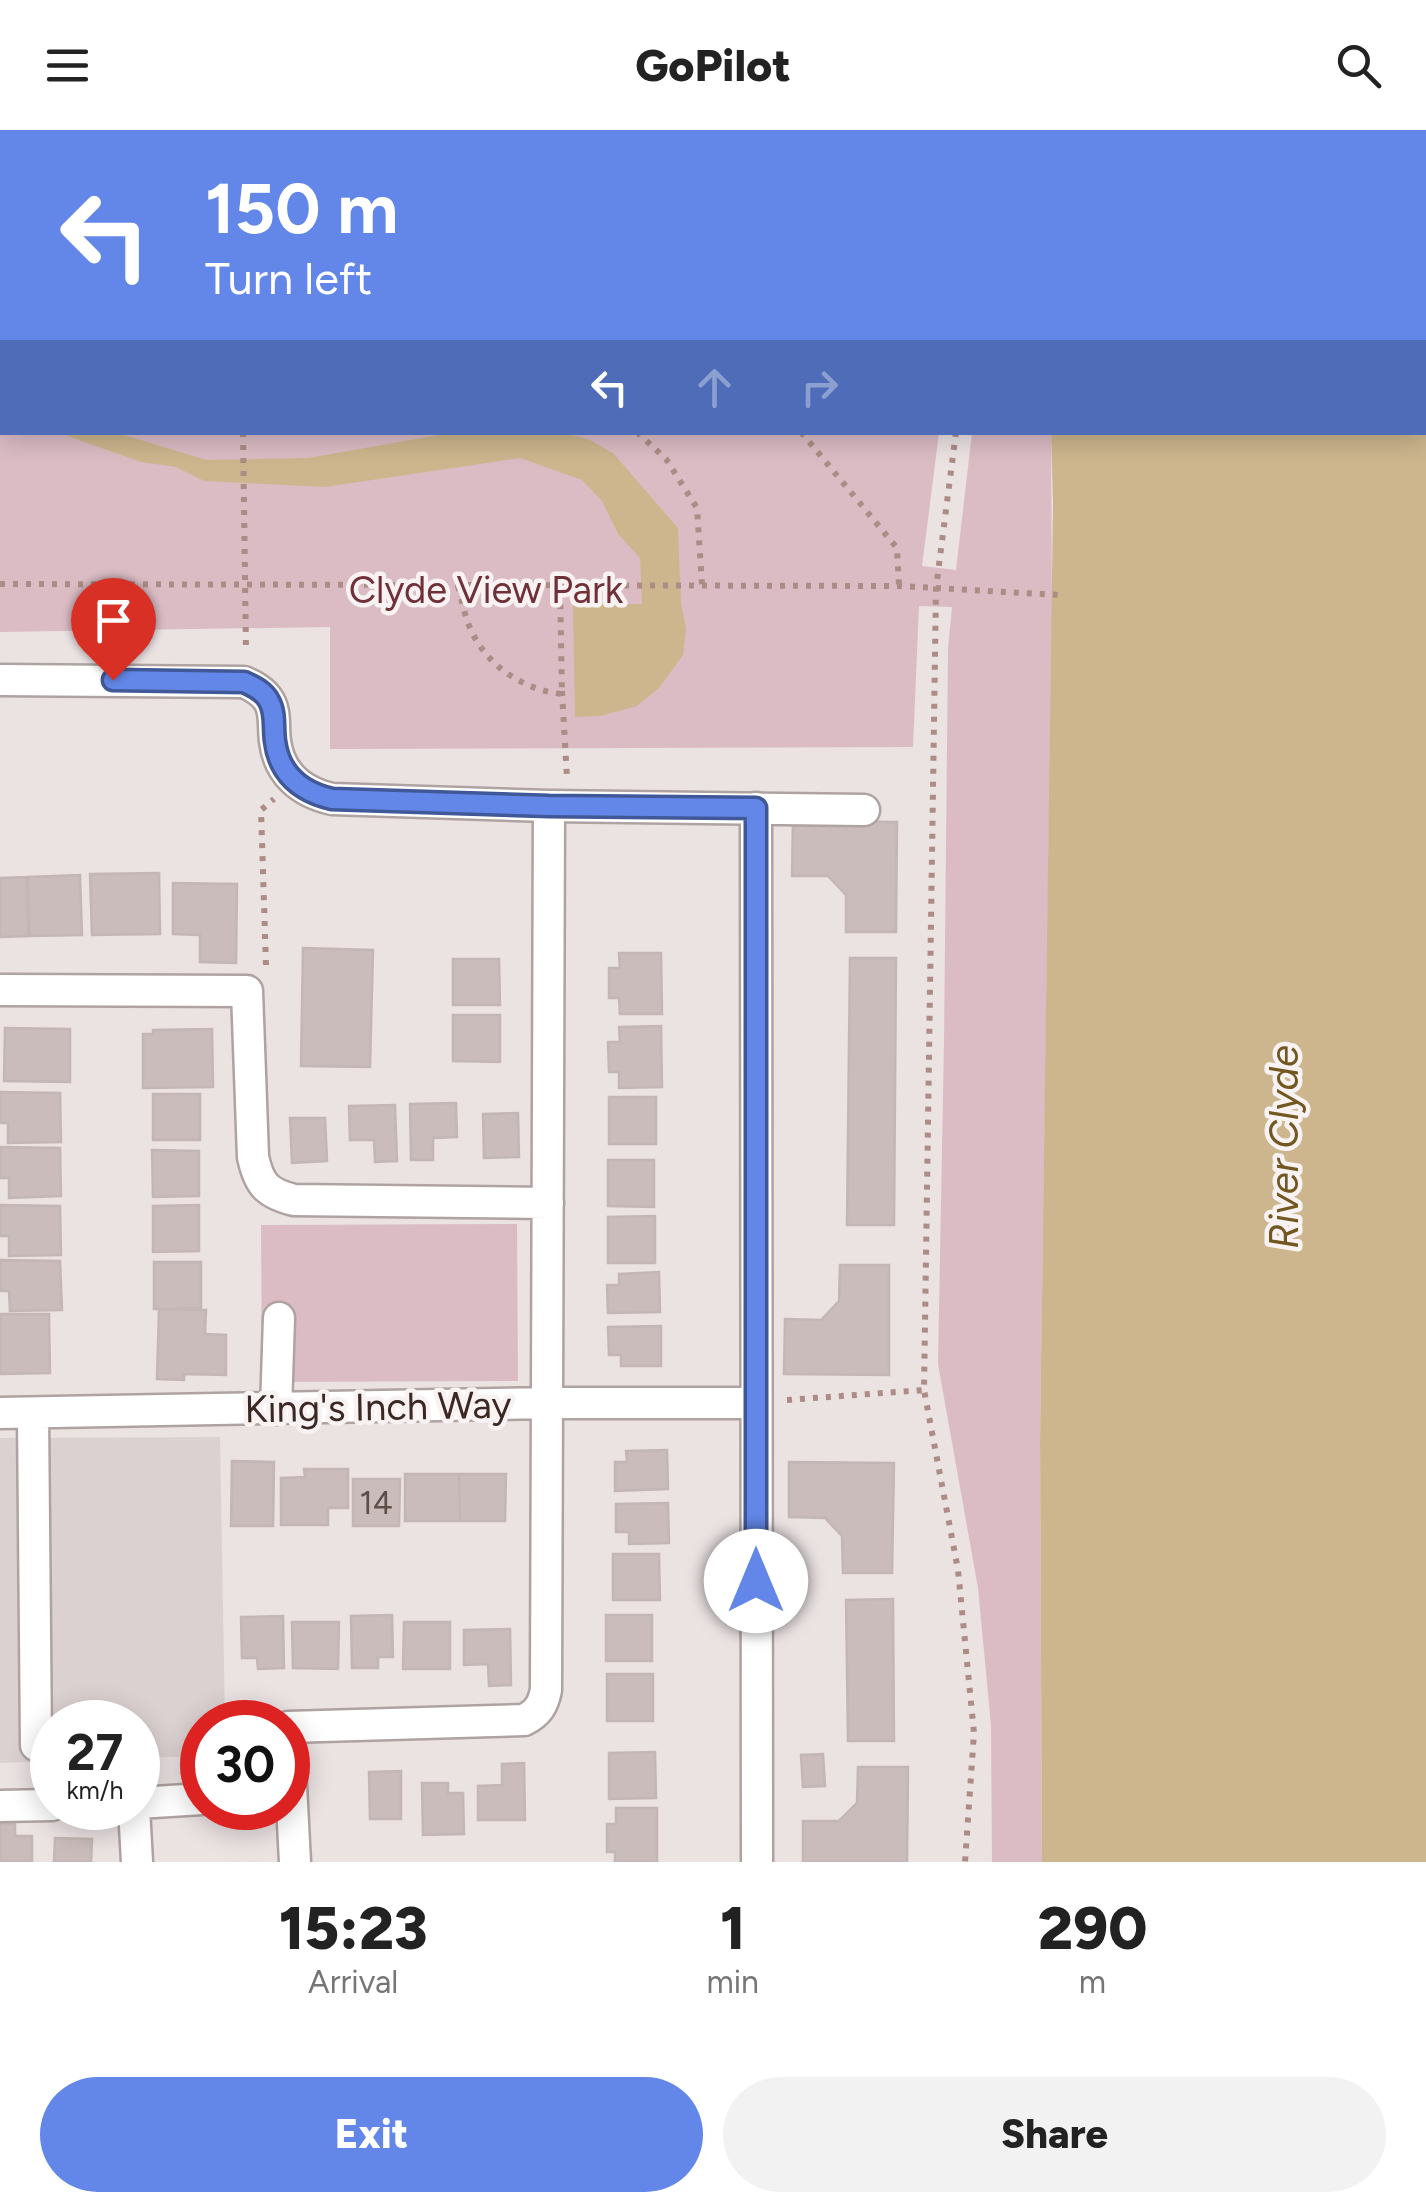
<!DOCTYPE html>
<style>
:root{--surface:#fff;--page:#f2f2f2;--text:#222;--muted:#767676;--accent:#6387e8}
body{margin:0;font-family:Figtree,sans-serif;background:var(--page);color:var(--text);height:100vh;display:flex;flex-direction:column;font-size:38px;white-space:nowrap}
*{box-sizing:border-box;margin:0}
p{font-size:32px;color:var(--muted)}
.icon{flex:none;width:55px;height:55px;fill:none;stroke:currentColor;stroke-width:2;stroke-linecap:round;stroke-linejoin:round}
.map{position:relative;height:1732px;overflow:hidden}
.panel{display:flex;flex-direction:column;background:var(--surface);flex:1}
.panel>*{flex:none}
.hud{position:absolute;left:0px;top:0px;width:1428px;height:305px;box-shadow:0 5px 25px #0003;background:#6387e8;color:#fff;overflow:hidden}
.speed{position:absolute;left:30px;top:1570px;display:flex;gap:20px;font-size:50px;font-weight:700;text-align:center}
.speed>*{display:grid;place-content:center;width:130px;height:130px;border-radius:50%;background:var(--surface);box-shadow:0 5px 25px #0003;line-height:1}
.speed small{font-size:25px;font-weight:400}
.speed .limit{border:15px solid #d22;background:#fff;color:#111}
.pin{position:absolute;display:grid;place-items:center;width:85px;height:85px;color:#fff;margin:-102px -42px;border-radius:50% 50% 50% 0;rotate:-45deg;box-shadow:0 0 10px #0007}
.pin .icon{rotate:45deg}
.me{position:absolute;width:110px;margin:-55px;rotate:0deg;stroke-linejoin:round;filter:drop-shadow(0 0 8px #0008)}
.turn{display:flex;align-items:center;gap:35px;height:210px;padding:0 40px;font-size:45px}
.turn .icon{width:130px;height:130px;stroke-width:2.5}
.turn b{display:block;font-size:70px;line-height:85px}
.lanes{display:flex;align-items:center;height:95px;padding:0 40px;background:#0003;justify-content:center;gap:50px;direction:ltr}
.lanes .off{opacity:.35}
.eta{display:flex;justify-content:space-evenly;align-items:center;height:170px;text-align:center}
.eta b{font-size:60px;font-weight:800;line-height:70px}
.cta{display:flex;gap:20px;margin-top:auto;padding:20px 40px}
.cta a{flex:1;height:115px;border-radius:60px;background:var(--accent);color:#fff;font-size:40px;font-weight:800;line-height:115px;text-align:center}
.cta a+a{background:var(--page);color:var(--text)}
header{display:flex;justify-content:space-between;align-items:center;height:130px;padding:0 40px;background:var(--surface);font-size:45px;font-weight:800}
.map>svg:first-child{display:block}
</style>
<header><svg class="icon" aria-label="menu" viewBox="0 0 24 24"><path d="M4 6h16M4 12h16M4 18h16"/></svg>GoPilot<svg class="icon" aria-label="search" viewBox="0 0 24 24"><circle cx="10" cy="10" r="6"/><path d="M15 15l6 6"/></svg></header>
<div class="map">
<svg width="1426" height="1732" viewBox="0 0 1426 1732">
<rect width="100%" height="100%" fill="#ebe2e2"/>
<path fill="#dbd1d0" d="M220,1307L225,1592H202V1626L138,1628V1592H52V1631L0,1633V1308Z"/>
<path fill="#dbbcc4" d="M0,79H2V302L939,303L922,436L956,440L972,303H1051L1052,481L1040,1311L1042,1732H992L991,1595L978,1458L938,1234L944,912L948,519L952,477L919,476L913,617L330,619V497L0,502Z
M517,1094L518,1251L262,1252L261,1095Z"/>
<path fill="#cdb68e" d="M1052,0H1426V1732H1042L1040,1311L1053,373L1051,303L1425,302V2H1052Z
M59,303H118L206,330L308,328L455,302L564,303L588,309L613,323L678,398L681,473L686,499L683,525L659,558L637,576L600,586L575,587L573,474H642L640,428L618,404L602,371L582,350L520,328L325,357L204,351L176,337L141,332Z"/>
<path fill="#c9bcbb" stroke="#c4b6b5" stroke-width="2.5" d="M233,0H494V2H233Z
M553,0H780L782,2H553Z
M793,691L897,692L896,802H846V765L828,746H792Z
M159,743L160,804L92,805L90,744Z
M80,745L82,805L30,806L28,747Z
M26,747L28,806L0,807V748Z
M173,753L237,754L236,833L200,832V805L173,804Z
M303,818L373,820L370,937L301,936Z
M619,823H661L662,884H620L619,868H609V838H620Z
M850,828H896L894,1095H847Z
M453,829H499L500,875H453Z
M453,885H500V932L453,931Z
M661,896L662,957L619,958V942H609L608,912H620L619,897Z
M5,898L70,899V952L4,951Z
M212,899L213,957L143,958V904H153V900Z
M0,962L60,963L61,1012L8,1013V993H0Z
M153,964H200V1010H153Z
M609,967H656V1014H609Z
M456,973L457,1007L433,1008V1030H411L410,974Z
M395,975L397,1031L375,1032L374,1010H350L349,976Z
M518,983L519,1027L484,1028L483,984Z
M290,988H325L327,1031L292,1033Z
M0,1017L60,1018L61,1066L9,1068V1048H0Z
M152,1020L199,1021V1066L153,1067Z
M608,1030H654V1077L608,1076Z
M0,1075L60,1076L61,1125L9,1126V1106H0Z
M199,1075V1121L153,1122V1076Z
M655,1086V1133H608V1087Z
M0,1130L60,1131L62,1180L10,1181L9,1161H0Z
M154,1132H201V1178L154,1179Z
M840,1135H889V1245L784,1244L785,1189L821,1190L839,1171Z
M659,1142L660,1182L608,1183L607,1155H619V1144Z
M159,1179L206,1180L205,1204L226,1205V1245L184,1244V1250L157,1249Z
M0,1184H49L50,1243L0,1244Z
M661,1196V1236H621V1225H609L608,1197Z
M667,1320L668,1359L615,1361V1332H627L626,1321Z
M232,1331L274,1332L273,1396H231Z
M789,1332L894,1333L892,1443H843L842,1406L825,1388L789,1387Z
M304,1339H348V1378H328V1395H281V1348L305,1347Z
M405,1344H459L460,1391H405Z
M459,1344H506L505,1391H460Z
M353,1349H400L399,1396H353Z
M668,1373L669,1413L629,1414V1402H616V1374Z
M613,1424H659L660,1470H613Z
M893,1469L894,1611H848L846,1470Z
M392,1485L393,1527H378V1538H352L351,1486Z
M606,1485H652V1531H606Z
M283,1486L284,1538L258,1539L257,1528H242L241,1487Z
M292,1492H339L338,1539L293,1538Z
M404,1492H450V1539H403Z
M510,1499L511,1555L489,1556L488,1534L464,1535V1500Z
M607,1544H653V1591H607Z
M655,1622L656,1668L609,1669V1623Z
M823,1624L825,1656L803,1657L801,1625Z
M524,1633L525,1690H478V1656L502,1655V1634Z
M858,1637H908L907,1732H803V1691H839L857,1673Z
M401,1641V1689H370L369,1642Z
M422,1653H448V1663H463L464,1704L423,1705Z
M616,1678H657V1732H615V1722H607V1694H616Z
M0,1694H15V1706H32V1732H0Z
M55,1708L92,1709L91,1732H54Z"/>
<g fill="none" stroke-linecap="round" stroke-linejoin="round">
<defs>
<path id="minor" d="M203,0V2
M847,0L848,2
M960,2V0
M0,55H2
M0,550L244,552C253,556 263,561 269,571C276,583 273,597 275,611C279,644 301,662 332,669L549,676L864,680
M756,678L757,1732
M0,860L247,861L253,1027C259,1054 266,1063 294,1070L548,1073
M276,1279L279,1188
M0,1283L547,1273H756
M33,1284L36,1615
M138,1673L202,1669
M0,1676L52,1675
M134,1678L137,1732
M295,1732L288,1597L524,1590C538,1583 543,1575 546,1560L549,676"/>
</defs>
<use href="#minor" stroke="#afa3a1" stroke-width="35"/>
<path stroke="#ad8c85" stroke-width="6" stroke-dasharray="5 8" stroke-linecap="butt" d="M531,0V2
M0,179L2,180
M243,302L246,521
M637,302L666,329L697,378L702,455
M801,302L897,418L899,456
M956,302L936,458L924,1260L958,1440L974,1603L965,1732
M0,454L899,456L1060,465
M458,456C461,466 463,477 466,487C479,530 518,559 562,564L560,455
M562,561L567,648
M266,835L261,680L274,669
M787,1270L924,1260"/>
<use href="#minor" stroke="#fff" stroke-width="30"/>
</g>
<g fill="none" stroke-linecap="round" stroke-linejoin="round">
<defs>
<path id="route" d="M113,550L244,552C253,556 264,561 269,571C276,583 273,597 275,611C279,644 301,662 332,669L549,676L756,678V1451"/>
</defs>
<use href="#route" stroke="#405897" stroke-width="25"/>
<use href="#route" stroke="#6387e8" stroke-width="18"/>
</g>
<g text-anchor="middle" stroke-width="9" stroke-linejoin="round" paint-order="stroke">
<g font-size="32" fill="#5e4d49">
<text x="376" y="1384">14</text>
</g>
<g font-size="38" fill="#6f3038" stroke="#f8f2f2">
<text x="486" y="473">Clyde View Park</text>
</g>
<g font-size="38" fill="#3b2823" stroke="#f8f2f2">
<text transform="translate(378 1277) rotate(-1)" y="13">King's Inch Way</text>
</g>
<g font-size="40" font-style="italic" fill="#735721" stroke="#f8f2f2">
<text transform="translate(1284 1017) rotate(-90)" y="14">River Clyde</text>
</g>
</g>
</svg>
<div class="speed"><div>27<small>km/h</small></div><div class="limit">30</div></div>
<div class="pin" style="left:113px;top:550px;background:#d93025"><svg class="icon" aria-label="arrive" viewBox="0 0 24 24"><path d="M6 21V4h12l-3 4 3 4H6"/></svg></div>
<svg class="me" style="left:756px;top:1451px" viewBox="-20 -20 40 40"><circle r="19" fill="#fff"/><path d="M0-13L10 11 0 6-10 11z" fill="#6387e8"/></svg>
<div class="hud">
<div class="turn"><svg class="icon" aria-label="left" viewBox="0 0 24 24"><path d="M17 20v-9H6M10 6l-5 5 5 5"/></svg><div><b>150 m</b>Turn left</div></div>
<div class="lanes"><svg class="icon" aria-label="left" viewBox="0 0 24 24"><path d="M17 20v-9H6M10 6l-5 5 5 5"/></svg><svg class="icon off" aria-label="ahead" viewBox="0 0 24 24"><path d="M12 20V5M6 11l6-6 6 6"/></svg><svg class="icon off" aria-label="right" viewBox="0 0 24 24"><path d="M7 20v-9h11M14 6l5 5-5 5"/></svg></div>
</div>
</div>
<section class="panel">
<div class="eta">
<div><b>15:23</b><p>Arrival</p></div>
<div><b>1</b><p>min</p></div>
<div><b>290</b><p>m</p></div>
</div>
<div class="cta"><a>Exit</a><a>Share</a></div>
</section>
